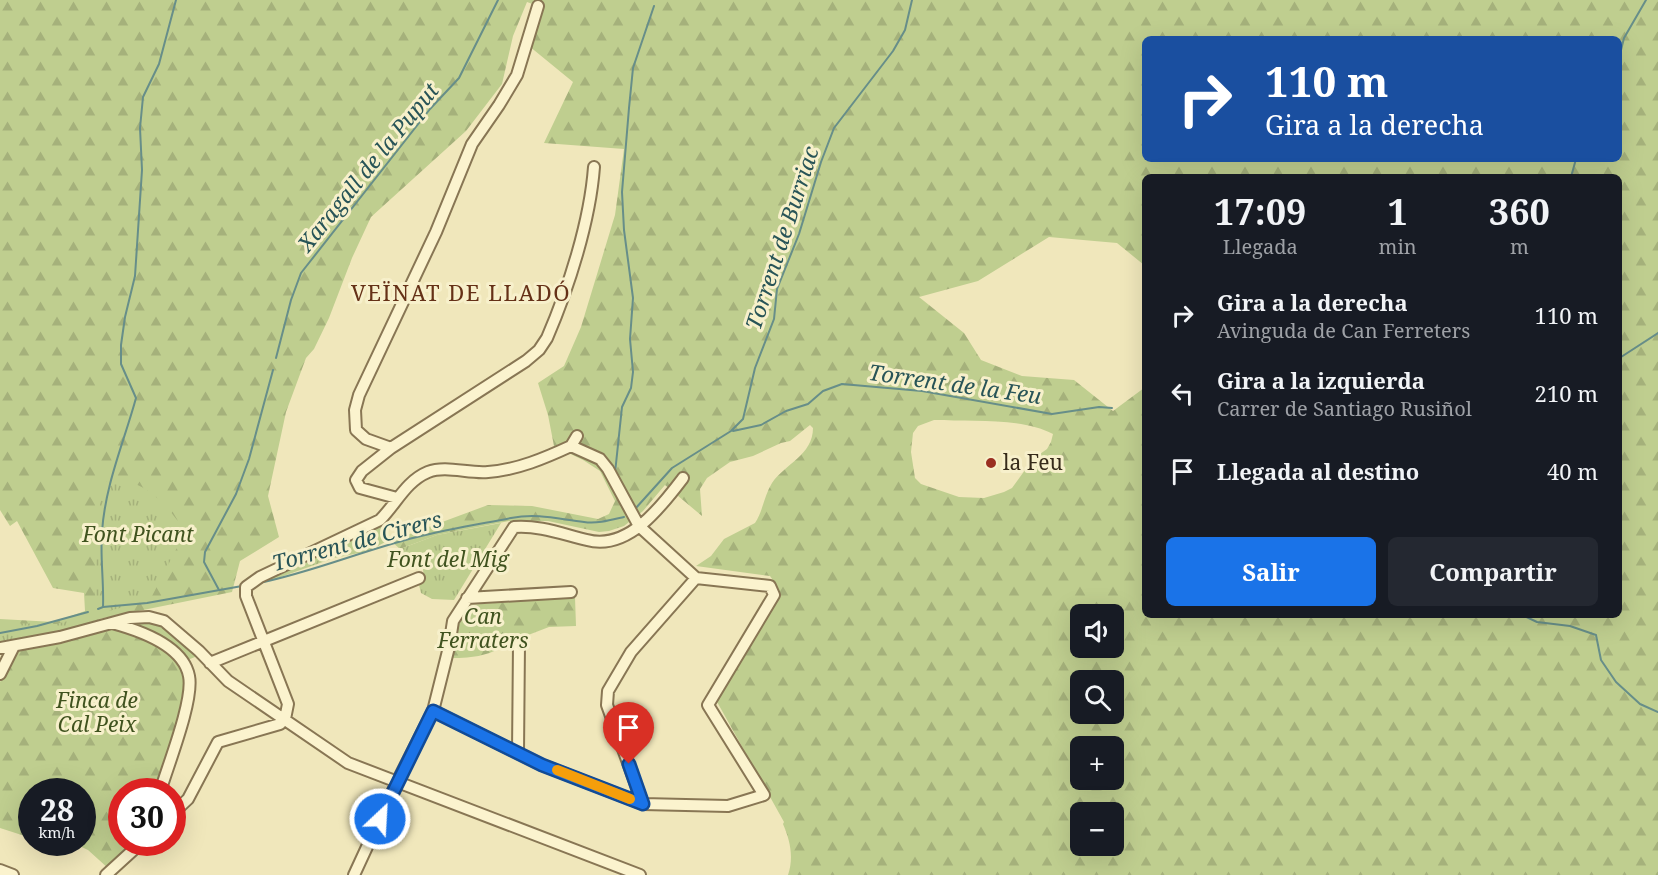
<!DOCTYPE html>
<html lang="es">
<meta charset="utf-8">
<style>
:root{--surface:#171b24;--page:#242831;--text:#f1f3f6;--muted:#9ea1a6;--accent:#1a73e8}
body{margin:0;font-family:"Noto Serif",serif;background:var(--page);color:var(--text);height:100vh;display:flex;flex-direction:column;font-size:22px;white-space:nowrap}
*{box-sizing:border-box;margin:0}
p{font-size:20px;color:var(--muted)}
.icon{flex:none;width:33px;height:33px;fill:none;stroke:currentColor;stroke-width:2;stroke-linecap:round;stroke-linejoin:round}
.map{position:relative;flex:1;overflow:hidden}
.sheet{position:absolute;left:1142px;top:174px;width:480px;height:444px;display:flex;flex-direction:column;background:var(--surface);border-radius:9px;box-shadow:0 6px 24px #0002}
.sheet>*{flex:none}
.top-card{position:absolute;left:1142px;top:36px;width:480px;height:126px;border-radius:9px;box-shadow:0 6px 24px #0002;background:#1a4fa0;color:#fff;overflow:hidden}
.controls{position:absolute;left:1070px;top:604px;display:grid;gap:12px}
.controls a{display:grid;place-items:center;width:54px;height:54px;border-radius:9px;background:var(--surface);box-shadow:0 6px 24px #0002;font-size:30px}
.speed{position:absolute;left:18px;top:778px;display:flex;gap:12px;font-size:30px;font-weight:700;text-align:center}
.speed>*{display:grid;place-content:center;width:78px;height:78px;border-radius:50%;background:var(--surface);box-shadow:0 6px 24px #0002;line-height:1}
.speed small{font-size:15px;font-weight:400}
.speed .limit{border:9px solid #d22;background:#fff;color:#111}
.pin{position:absolute;display:grid;place-items:center;width:51px;height:51px;color:#fff;margin:-62px -26px;border-radius:50% 50% 50% 0;rotate:-45deg;box-shadow:0 0 6px #0007}
.pin .icon{rotate:45deg}
.me{position:absolute;width:66px;margin:-33px;rotate:25deg;stroke-linejoin:round;filter:drop-shadow(0 0 4px #0008)}
.turn{display:flex;align-items:center;gap:21px;height:126px;padding:0 24px;font-size:27px}
.turn .icon{width:78px;height:78px;stroke-width:2.5}
.turn b{display:block;font-size:42px;line-height:51px}
.eta{display:flex;justify-content:space-evenly;align-items:center;height:102px;text-align:center}
.eta b{font-size:36px;font-weight:700;line-height:42px}
.action{display:flex;gap:12px;margin-top:auto;padding:12px 24px}
.action a{flex:1;height:69px;border-radius:9px;background:var(--accent);color:#fff;font-size:24px;font-weight:700;line-height:69px;text-align:center}
.action a+a{background:var(--page);color:var(--text)}
ul{padding:0;list-style:none}
li{display:flex;align-items:center;gap:18px;height:78px;padding:0 24px}
li div{flex:1}
li b{display:block;font-size:22px}
li em{font-style:normal}
.map>svg:first-child{display:block}
</style>
<div class="map">
<svg width="1658" height="875" viewBox="0 0 1658 875">
<defs>
<pattern id="forest-firs" width="22" height="20" patternUnits="userSpaceOnUse" patternTransform="scale(1.5)"><rect width="22" height="20" fill="#bfce8f"/><path d="M5 1l3.5 6h-7zM16 11l3.5 6h-7z" fill="#a5b17b"/></pattern>
<pattern id="park-tufts" width="24" height="20" patternUnits="userSpaceOnUse" patternTransform="scale(1.5)"><rect width="24" height="20" fill="#bfce8f"/><path d="M3 7l-1-3M5 7V3M7 7l1-3M15 17l-1-3M17 17v-4M19 17l1-3" fill="none" stroke="#a5b17b"/></pattern>
</defs>
<rect width="100%" height="100%" fill="#f0e7bb"/>
<path fill="url(#forest-firs)" fill-rule="evenodd" d="M0,0H1658V875H788C794,857 790,840 783,824L784,822L716,700L777,586L770,576L696,566L711,556L724,539L755,523C763,511 764,496 772,483C785,464 813,455 813,428L810,425L790,441L781,443L753,456L730,462L707,478L700,489L702,516L665,485L643,511L624,526L609,531L599,532L548,521H509L437,535L400,549L391,541L488,505L532,506L598,519L609,514L615,501L600,471L583,460L554,446L548,415L538,383L564,366L581,327L615,215L624,149L544,143L573,82L529,46L538,6L527,2L513,36L502,84L466,131L371,217L352,258L329,318L314,349L306,358L286,412L268,496L279,537L240,561L232,592L0,639V619L54,622L85,611L84,593L53,588L17,521L10,526L0,510ZM1144,39H1618V159H1144ZM1144,177H1618V615H1144V388L1113,411L1074,380L1022,376L981,360L964,333L919,297L978,281L1049,237L1117,243L1144,265ZM934,420C970,422 1020,417 1053,434L1051,442L1047,449L1033,459L1012,488L1004,492L984,498L959,497L921,484L915,478L911,452L913,433L918,426ZM1080,615H1113V648H1080ZM1080,681H1113V714H1080ZM1080,747H1113V780H1080ZM1080,813H1113V846H1080Z
M575,597L576,626L549,627L523,637L516,636C497,655 476,658 451,658L457,622L468,605Z
M110,626C118,628 128,630 137,633C151,639 181,659 185,675C191,696 165,768 157,792H122V843H137L109,869L88,850L73,843H82V792H32L31,838L0,828V682L17,650Z"/>
<path fill="url(#park-tufts)" d="M115,478C148,484 164,502 183,528L182,538L150,600L101,613L94,596L101,484Z
M380,522L387,541L369,551L334,558L264,583L254,584Z
M501,523L454,600L432,599L421,593L419,585L424,578L423,569L414,564L407,566L400,549L437,535Z
M92,615L109,622L0,647V623L56,624Z
M129,620L164,624L200,655L185,661L118,623Z"/>
<g fill="none" stroke-linecap="round" stroke-linejoin="round">
<path stroke="#678e89" stroke-width="2" d="M1618,62L1624,38L1646,0
M1571,177L1576,159
M276,358L291,300L301,273L430,109L459,78L498,0
M1618,359L1658,333
M733,431L761,425L786,411L808,404L823,391L842,384L922,391L1052,414L1099,407L1112,408
M615,473L622,407L631,388L633,372L630,339L633,298L624,230L622,192L629,108L633,68L654,6
M635,509L672,468L731,431L743,419L755,368L774,319L777,289L799,234L821,162L834,128L893,51L905,30L912,0
M259,583C313,572 364,550 417,537C448,529 480,524 511,518C538,513 558,519 584,522C597,524 611,520 624,517
M219,590L204,562L205,552L236,494L249,459L273,370
M103,607C104,582 100,557 102,532C105,485 124,442 136,398L121,364V345L125,317L135,276L142,170L140,128L143,97L159,64L176,0
M98,609L103,607L147,603L242,586
M1522,615L1537,622L1570,626L1596,635L1601,660L1616,682L1640,704L1658,712
M0,633L37,626L88,612"/>
<defs>
<path id="minor" d="M571,446L577,436
M391,448L366,439L356,430L355,410L359,395L436,232L472,144L499,105L517,75L538,6
M397,498L360,488L356,480L362,471L391,448L526,361L539,350L547,338C569,287 590,221 594,167
M467,598L571,592
M112,623C138,630 183,645 189,676C194,700 168,765 160,792
M0,648L60,637L130,618L149,617L164,621L199,651L228,681L348,763L640,875
M210,663L419,578
M0,674L14,646
M433,711L542,765L643,804L728,806L764,795L708,705L774,595L770,586L696,578L639,526L608,469L600,459L571,446
M285,719L288,704L246,596V587L260,577L380,520C396,504 406,481 428,472C446,465 469,474 488,472C517,470 545,458 571,446
M518,752L519,644
M643,804L607,705L608,691L631,652L696,578
M172,814L188,799L218,742L280,724L285,719
M0,870L13,875
M106,875L141,843
M354,875L397,782L433,711L449,647L453,621L514,527C539,525 562,534 587,540C628,551 661,507 683,478"/>
</defs>
<use href="#minor" stroke="#887654" stroke-width="14"/>
<use href="#minor" stroke="#fbf3ce" stroke-width="10"/>
</g>
<g fill="none" stroke-linecap="round" stroke-linejoin="round">
<defs>
<path id="route" d="M380,819L433,711L542,765L643,804L629,764"/>
</defs>
<use href="#route" stroke="#114b97" stroke-width="15"/>
<use href="#route" stroke="#1a73e8" stroke-width="10"/>
<path stroke="#f59e0b" stroke-width="10" d="M557,770L630,799"/>
</g>
<circle fill="#9a2f21" stroke="#f7f0cb" stroke-width="2" cx="991" cy="463" r="6"/>
<g text-anchor="middle" stroke-width="6" stroke-linejoin="round" paint-order="stroke">
<g font-size="21" fill="#362b1a" stroke="#f7f0cb" text-anchor="start">
<text x="1003" y="470">la Feu</text>
</g>
<g font-size="21" font-style="italic" fill="#40531f" stroke="#f7f0cb">
<text x="138" y="542">Font Picant</text>
<text x="448" y="567">Font del Mig</text>
<text x="483" y="624">Can<tspan x="483" dy="24">Ferraters</tspan></text>
<text x="97" y="708">Finca de<tspan x="97" dy="24">Cal Peix</tspan></text>
</g>
<g font-size="22" font-style="italic" fill="#285457" stroke="#f7f0cb">
<text transform="translate(368 167) rotate(-51)" y="8">Xaragall de la Puput</text>
<text transform="translate(782 238) rotate(-72)" y="8">Torrent de Burriac</text>
<text transform="translate(955 384) rotate(8)" y="8">Torrent de la Feu</text>
<text transform="translate(357 541) rotate(-15)" y="8">Torrent de Cirers</text>
</g>
<g font-size="22" letter-spacing="1.5" fill="#653117" stroke="#f7f0cb">
<text x="461" y="301">VEÏNAT DE LLADÓ</text>
</g>
</g>
</svg>
<div class="controls">
<a><svg class="icon" aria-label="sound" viewBox="0 0 24 24"><path d="M4 9h4l5-4v14l-5-4H4zM17 9q2 3 0 6"/></svg></a>
<a><svg class="icon" aria-label="search" viewBox="0 0 24 24"><circle cx="10" cy="10" r="6"/><path d="M15 15l6 6"/></svg></a>
<a>+</a>
<a>−</a>
</div>
<div class="speed"><div>28<small>km/h</small></div><div class="limit">30</div></div>
<div class="pin" style="left:629px;top:764px;background:#d93025"><svg class="icon" aria-label="arrive" viewBox="0 0 24 24"><path d="M6 21V4h12l-3 4 3 4H6"/></svg></div>
<svg class="me" style="left:380px;top:819px" viewBox="-20 -20 40 40"><circle r="17" fill="#1a73e8" stroke="#fff" stroke-width="3"/><path d="M0-11L8 9 0 5-8 9z" fill="#fff"/></svg>
<div class="top-card">
<div class="turn"><svg class="icon" aria-label="right" viewBox="0 0 24 24"><path d="M7 20v-9h11M14 6l5 5-5 5"/></svg><div><b>110 m</b>Gira a la derecha</div></div>
</div>
<section class="sheet">
<div class="eta">
<div><b>17:09</b><p>Llegada</p></div>
<div><b>1</b><p>min</p></div>
<div><b>360</b><p>m</p></div>
</div>
<ul>
<li><svg class="icon" aria-label="right" viewBox="0 0 24 24"><path d="M7 20v-9h11M14 6l5 5-5 5"/></svg><div><b>Gira a la derecha</b><p>Avinguda de Can Ferreters</p></div><em>110 m</em></li>
<li><svg class="icon" aria-label="left" viewBox="0 0 24 24"><path d="M17 20v-9H6M10 6l-5 5 5 5"/></svg><div><b>Gira a la izquierda</b><p>Carrer de Santiago Rusiñol</p></div><em>210 m</em></li>
<li><svg class="icon" aria-label="arrive" viewBox="0 0 24 24"><path d="M6 21V4h12l-3 4 3 4H6"/></svg><div><b>Llegada al destino</b></div><em>40 m</em></li>
</ul>
<div class="action"><a>Salir</a><a>Compartir</a></div>
</section>
</div>
